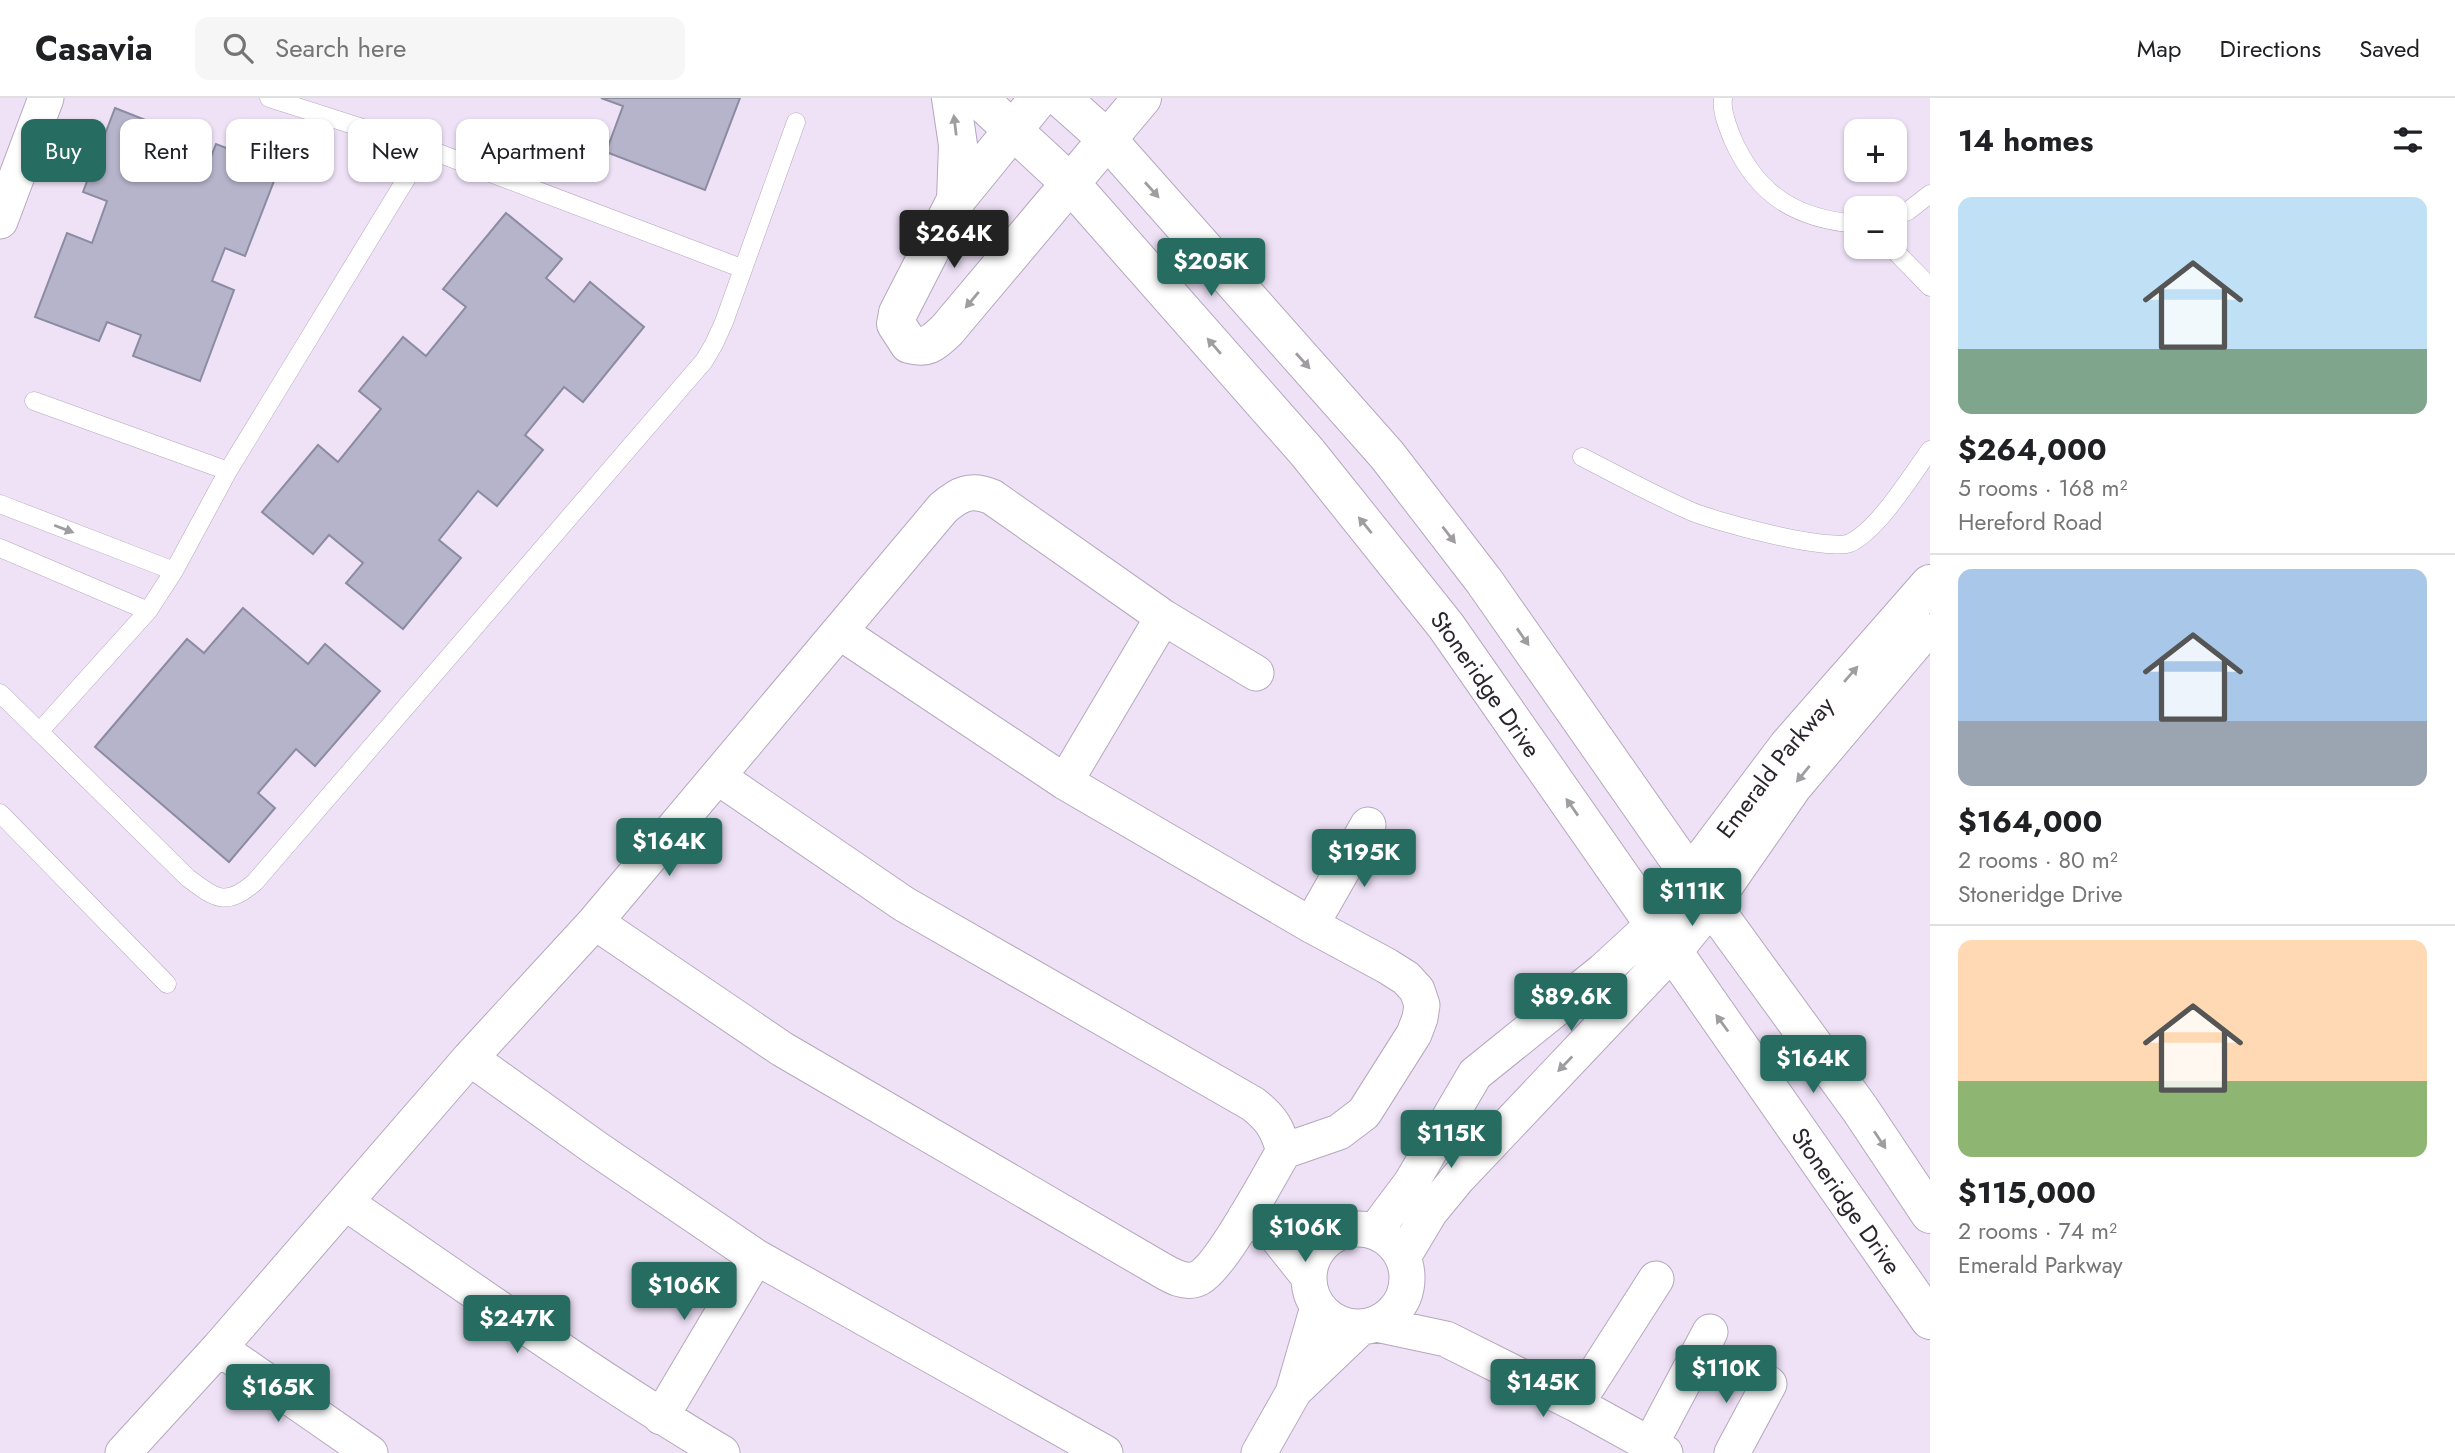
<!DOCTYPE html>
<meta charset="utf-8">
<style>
:root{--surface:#fff;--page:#f6f6f6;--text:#202124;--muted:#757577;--line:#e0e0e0;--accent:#266c61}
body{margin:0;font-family:Jost,sans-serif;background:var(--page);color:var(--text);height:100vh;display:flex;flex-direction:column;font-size:26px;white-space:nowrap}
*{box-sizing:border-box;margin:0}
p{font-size:23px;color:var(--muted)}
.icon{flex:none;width:38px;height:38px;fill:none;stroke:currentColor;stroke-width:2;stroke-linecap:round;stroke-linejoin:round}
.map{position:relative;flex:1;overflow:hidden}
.side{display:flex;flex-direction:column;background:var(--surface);width:525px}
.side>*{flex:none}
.banner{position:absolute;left:21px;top:21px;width:665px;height:63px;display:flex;gap:14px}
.controls{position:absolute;left:1844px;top:21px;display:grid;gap:14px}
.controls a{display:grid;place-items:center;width:63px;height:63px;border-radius:14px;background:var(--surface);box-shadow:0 2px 5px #0004;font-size:35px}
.price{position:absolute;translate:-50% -60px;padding:0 16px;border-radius:7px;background:var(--accent);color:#fff;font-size:23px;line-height:46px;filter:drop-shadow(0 2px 4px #0008)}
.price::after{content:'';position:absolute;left:50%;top:42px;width:21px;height:16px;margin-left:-10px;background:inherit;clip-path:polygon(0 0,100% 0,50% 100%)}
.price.active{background:#222;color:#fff}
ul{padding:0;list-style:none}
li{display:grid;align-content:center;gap:14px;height:371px;padding:0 28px}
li+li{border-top:2px solid var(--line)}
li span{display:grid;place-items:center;height:217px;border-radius:14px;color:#555}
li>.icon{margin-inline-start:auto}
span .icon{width:126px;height:126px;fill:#fffc;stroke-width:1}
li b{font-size:30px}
h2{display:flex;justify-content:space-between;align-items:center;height:84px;padding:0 28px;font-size:30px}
.chip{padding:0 24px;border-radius:14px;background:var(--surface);box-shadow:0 2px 5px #0004;font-size:24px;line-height:63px}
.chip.active{background:var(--accent);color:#fff}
header{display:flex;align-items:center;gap:42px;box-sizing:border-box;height:98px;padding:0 35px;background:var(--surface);border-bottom:2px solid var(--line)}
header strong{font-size:33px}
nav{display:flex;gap:38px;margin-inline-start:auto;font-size:24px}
.search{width:490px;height:63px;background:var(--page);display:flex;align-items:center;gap:18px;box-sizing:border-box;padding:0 24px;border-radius:14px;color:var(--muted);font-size:26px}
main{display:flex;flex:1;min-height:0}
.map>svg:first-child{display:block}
.building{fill:#b5b4cb;stroke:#8b8ba1;stroke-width:2}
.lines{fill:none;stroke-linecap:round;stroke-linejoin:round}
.service-casing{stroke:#b5a8bd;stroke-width:19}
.minor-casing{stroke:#b5a8bd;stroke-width:37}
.tertiary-casing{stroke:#b5a8bd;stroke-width:40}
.service{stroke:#fff;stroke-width:18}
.minor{stroke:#fff;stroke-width:35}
.tertiary{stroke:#fff;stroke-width:38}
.oneway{fill:#a09da1}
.labels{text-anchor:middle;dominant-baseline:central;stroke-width:6;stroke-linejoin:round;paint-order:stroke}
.street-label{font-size:24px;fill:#2b262e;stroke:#fff}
</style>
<header>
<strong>Casavia</strong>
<div class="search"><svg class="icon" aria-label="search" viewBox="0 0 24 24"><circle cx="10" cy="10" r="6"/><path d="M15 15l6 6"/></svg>Search here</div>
<nav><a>Map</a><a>Directions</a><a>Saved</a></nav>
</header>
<main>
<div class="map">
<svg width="1930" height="1355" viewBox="0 0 1930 1355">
<rect width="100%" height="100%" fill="#efe2f7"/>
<path class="building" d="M 601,0 L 740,0 L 705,92 L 606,54 L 623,8 Z
M 115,10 L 176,34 L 167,59 L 205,74 L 216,46 L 279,70 L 245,158 L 225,150 L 212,183 L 234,192 L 200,283 L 133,258 L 141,237 L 107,224 L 99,243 L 35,219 L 67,135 L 92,145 L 107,103 L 83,94 Z
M 506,115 L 562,161 L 546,180 L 574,204 L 590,184 L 644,229 L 583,304 L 564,289 L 525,337 L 543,352 L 497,408 L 478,393 L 439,442 L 461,460 L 403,531 L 346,485 L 363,465 L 329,437 L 313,456 L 262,414 L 318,347 L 338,364 L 381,311 L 359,293 L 403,239 L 426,258 L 466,209 L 443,191 Z
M 243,510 L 308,566 L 325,546 L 380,593 L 315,668 L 296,651 L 258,695 L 275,710 L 229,764 L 95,649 L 187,541 L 204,555 Z"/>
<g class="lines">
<defs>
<path id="service" d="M 269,0 L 425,50 L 741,170
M 1723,0 C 1721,13 1728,30 1733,42 C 1758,98 1797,121 1857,126
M 1895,118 L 1908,113 L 1930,96
M 1891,149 L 1930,189
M 34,303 L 228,373
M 1582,359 C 1617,377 1652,396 1688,412 C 1712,423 1828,454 1850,445 C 1878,432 1911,378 1930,352
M 0,406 L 174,473
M 0,450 L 148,513
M 0,595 L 188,780 C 216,801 226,809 255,784 L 704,263 L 714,246 L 724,224 L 796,24
M 39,634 L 148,513 L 174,473 L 228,373 L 425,50
M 0,715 L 167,886"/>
<path id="minor" d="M 0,123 L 46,0
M 840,534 L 1065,684 L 1311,827 L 1387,868 L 1406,880 L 1417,892 L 1422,907 L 1420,920 L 1414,936 L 1364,1015 L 1339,1034 L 1284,1053
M 1065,684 L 1163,519
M 595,824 L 782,951 L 1158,1170 C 1170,1177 1185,1187 1199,1180 C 1223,1167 1268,1079 1284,1053 C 1277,1030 1272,1021 1253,1006 L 904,806 L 718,679
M 1311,827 L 1368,727
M 470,960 L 597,1051 L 756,1159 L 1105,1355
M 346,1105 C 470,1190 593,1278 722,1355
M 1246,1118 L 1276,1138 L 1308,1178
M1309 1180a49 49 0 1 1 98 0a49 49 0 1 1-98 0Z
M 1375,1133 L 1411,1085 L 1475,976 L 1604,872 L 1654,826
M 1403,1159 L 1430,1114 L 1458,1080 L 1672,854
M 1376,1226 L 1446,1241 L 1576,1306 L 1665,1355
M 219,1250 L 370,1355
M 1295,1292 L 1360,1230
M 1576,1306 L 1656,1181
M 661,1319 L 756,1159
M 1650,1347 L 1710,1234
M 123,1355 L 219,1250 L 470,960 L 595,824 L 943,410 C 959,396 971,390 992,399 L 1163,519 L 1256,575
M 1259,1355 L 1293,1295 L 1318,1209
M 1732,1355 L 1769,1286"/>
<g id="tertiary">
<path d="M 951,0 L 958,47 L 956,102"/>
<path id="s1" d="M 978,0 L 1070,85 L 1307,354 L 1446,528 L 1930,1222"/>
<path d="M 1039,0 L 956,102 L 898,215 L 896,226 L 909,246 C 928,251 933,245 947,232 L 1142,0"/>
<path d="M 1061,0 L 1107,41 L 1387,357 L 1484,483 L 1691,779 L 1860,1011 L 1930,1116"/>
<path id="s2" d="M 1654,826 L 1788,648 L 1930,486"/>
<path d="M 1672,854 L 1711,806 L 1793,688 L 1923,534"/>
</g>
</defs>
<use href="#service" class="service-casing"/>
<use href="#minor" class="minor-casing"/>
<use href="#tertiary" class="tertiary-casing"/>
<use href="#service" class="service"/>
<use href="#minor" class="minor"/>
<use href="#tertiary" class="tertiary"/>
</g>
<defs><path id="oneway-solid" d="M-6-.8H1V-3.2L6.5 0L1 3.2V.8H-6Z" transform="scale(1.75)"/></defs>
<g class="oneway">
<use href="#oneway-solid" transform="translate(955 27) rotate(-97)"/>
<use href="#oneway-solid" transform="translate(1152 92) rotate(48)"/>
<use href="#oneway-solid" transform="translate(972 202) rotate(130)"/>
<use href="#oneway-solid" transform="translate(1214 248) rotate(-131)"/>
<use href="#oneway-solid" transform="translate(1303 263) rotate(48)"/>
<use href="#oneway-solid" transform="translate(1365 427) rotate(-129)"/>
<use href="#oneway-solid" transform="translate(64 431) rotate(21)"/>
<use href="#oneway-solid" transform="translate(1449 437) rotate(52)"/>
<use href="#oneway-solid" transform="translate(1523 539) rotate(55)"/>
<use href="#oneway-solid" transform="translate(1851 576) rotate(-49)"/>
<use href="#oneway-solid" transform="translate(1803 676) rotate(129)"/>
<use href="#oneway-solid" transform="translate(1572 709) rotate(-125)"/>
<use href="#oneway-solid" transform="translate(1722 925) rotate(-126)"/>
<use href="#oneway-solid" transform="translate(1565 966) rotate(134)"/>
<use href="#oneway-solid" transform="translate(1880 1042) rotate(56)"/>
</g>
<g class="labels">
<g class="street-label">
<text stroke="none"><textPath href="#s1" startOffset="777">Stoneridge Drive</textPath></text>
<text stroke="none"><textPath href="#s2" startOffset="198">Emerald Parkway</textPath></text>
<text stroke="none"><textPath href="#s1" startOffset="1407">Stoneridge Drive</textPath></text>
</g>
</g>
</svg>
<div class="controls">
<a>+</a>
<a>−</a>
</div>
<b class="price active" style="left:954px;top:172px">$264K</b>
<b class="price" style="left:1211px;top:200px">$205K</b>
<b class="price" style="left:669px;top:780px">$164K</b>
<b class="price" style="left:1364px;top:791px">$195K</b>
<b class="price" style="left:1692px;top:830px">$111K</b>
<b class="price" style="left:1571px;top:935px">$89.6K</b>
<b class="price" style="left:1813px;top:997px">$164K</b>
<b class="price" style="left:1451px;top:1072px">$115K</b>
<b class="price" style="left:1305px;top:1166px">$106K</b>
<b class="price" style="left:684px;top:1224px">$106K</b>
<b class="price" style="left:517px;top:1257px">$247K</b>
<b class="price" style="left:1726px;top:1307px">$110K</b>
<b class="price" style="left:1543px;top:1321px">$145K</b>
<b class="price" style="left:278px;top:1326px">$165K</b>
<div class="banner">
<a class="chip active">Buy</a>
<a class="chip">Rent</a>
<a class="chip">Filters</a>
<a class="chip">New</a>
<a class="chip">Apartment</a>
</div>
</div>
<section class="side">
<h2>14 homes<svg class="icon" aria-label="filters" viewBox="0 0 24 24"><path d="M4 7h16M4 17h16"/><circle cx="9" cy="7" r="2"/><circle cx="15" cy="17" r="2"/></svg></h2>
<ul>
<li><span style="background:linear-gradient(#bfe0f5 70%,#7fa58c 0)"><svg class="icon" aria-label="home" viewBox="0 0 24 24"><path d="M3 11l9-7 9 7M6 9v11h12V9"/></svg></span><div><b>$264,000</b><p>5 rooms · 168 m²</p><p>Hereford Road</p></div></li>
<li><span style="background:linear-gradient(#a9c7e8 70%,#9aa5b1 0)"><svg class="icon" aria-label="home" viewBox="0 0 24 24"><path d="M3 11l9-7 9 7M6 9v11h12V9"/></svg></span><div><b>$164,000</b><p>2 rooms · 80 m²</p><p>Stoneridge Drive</p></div></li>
<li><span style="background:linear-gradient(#ffd9b3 65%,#8fb573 0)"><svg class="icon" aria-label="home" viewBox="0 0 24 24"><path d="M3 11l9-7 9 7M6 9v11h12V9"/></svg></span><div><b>$115,000</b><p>2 rooms · 74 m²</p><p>Emerald Parkway</p></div></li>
</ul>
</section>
</main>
